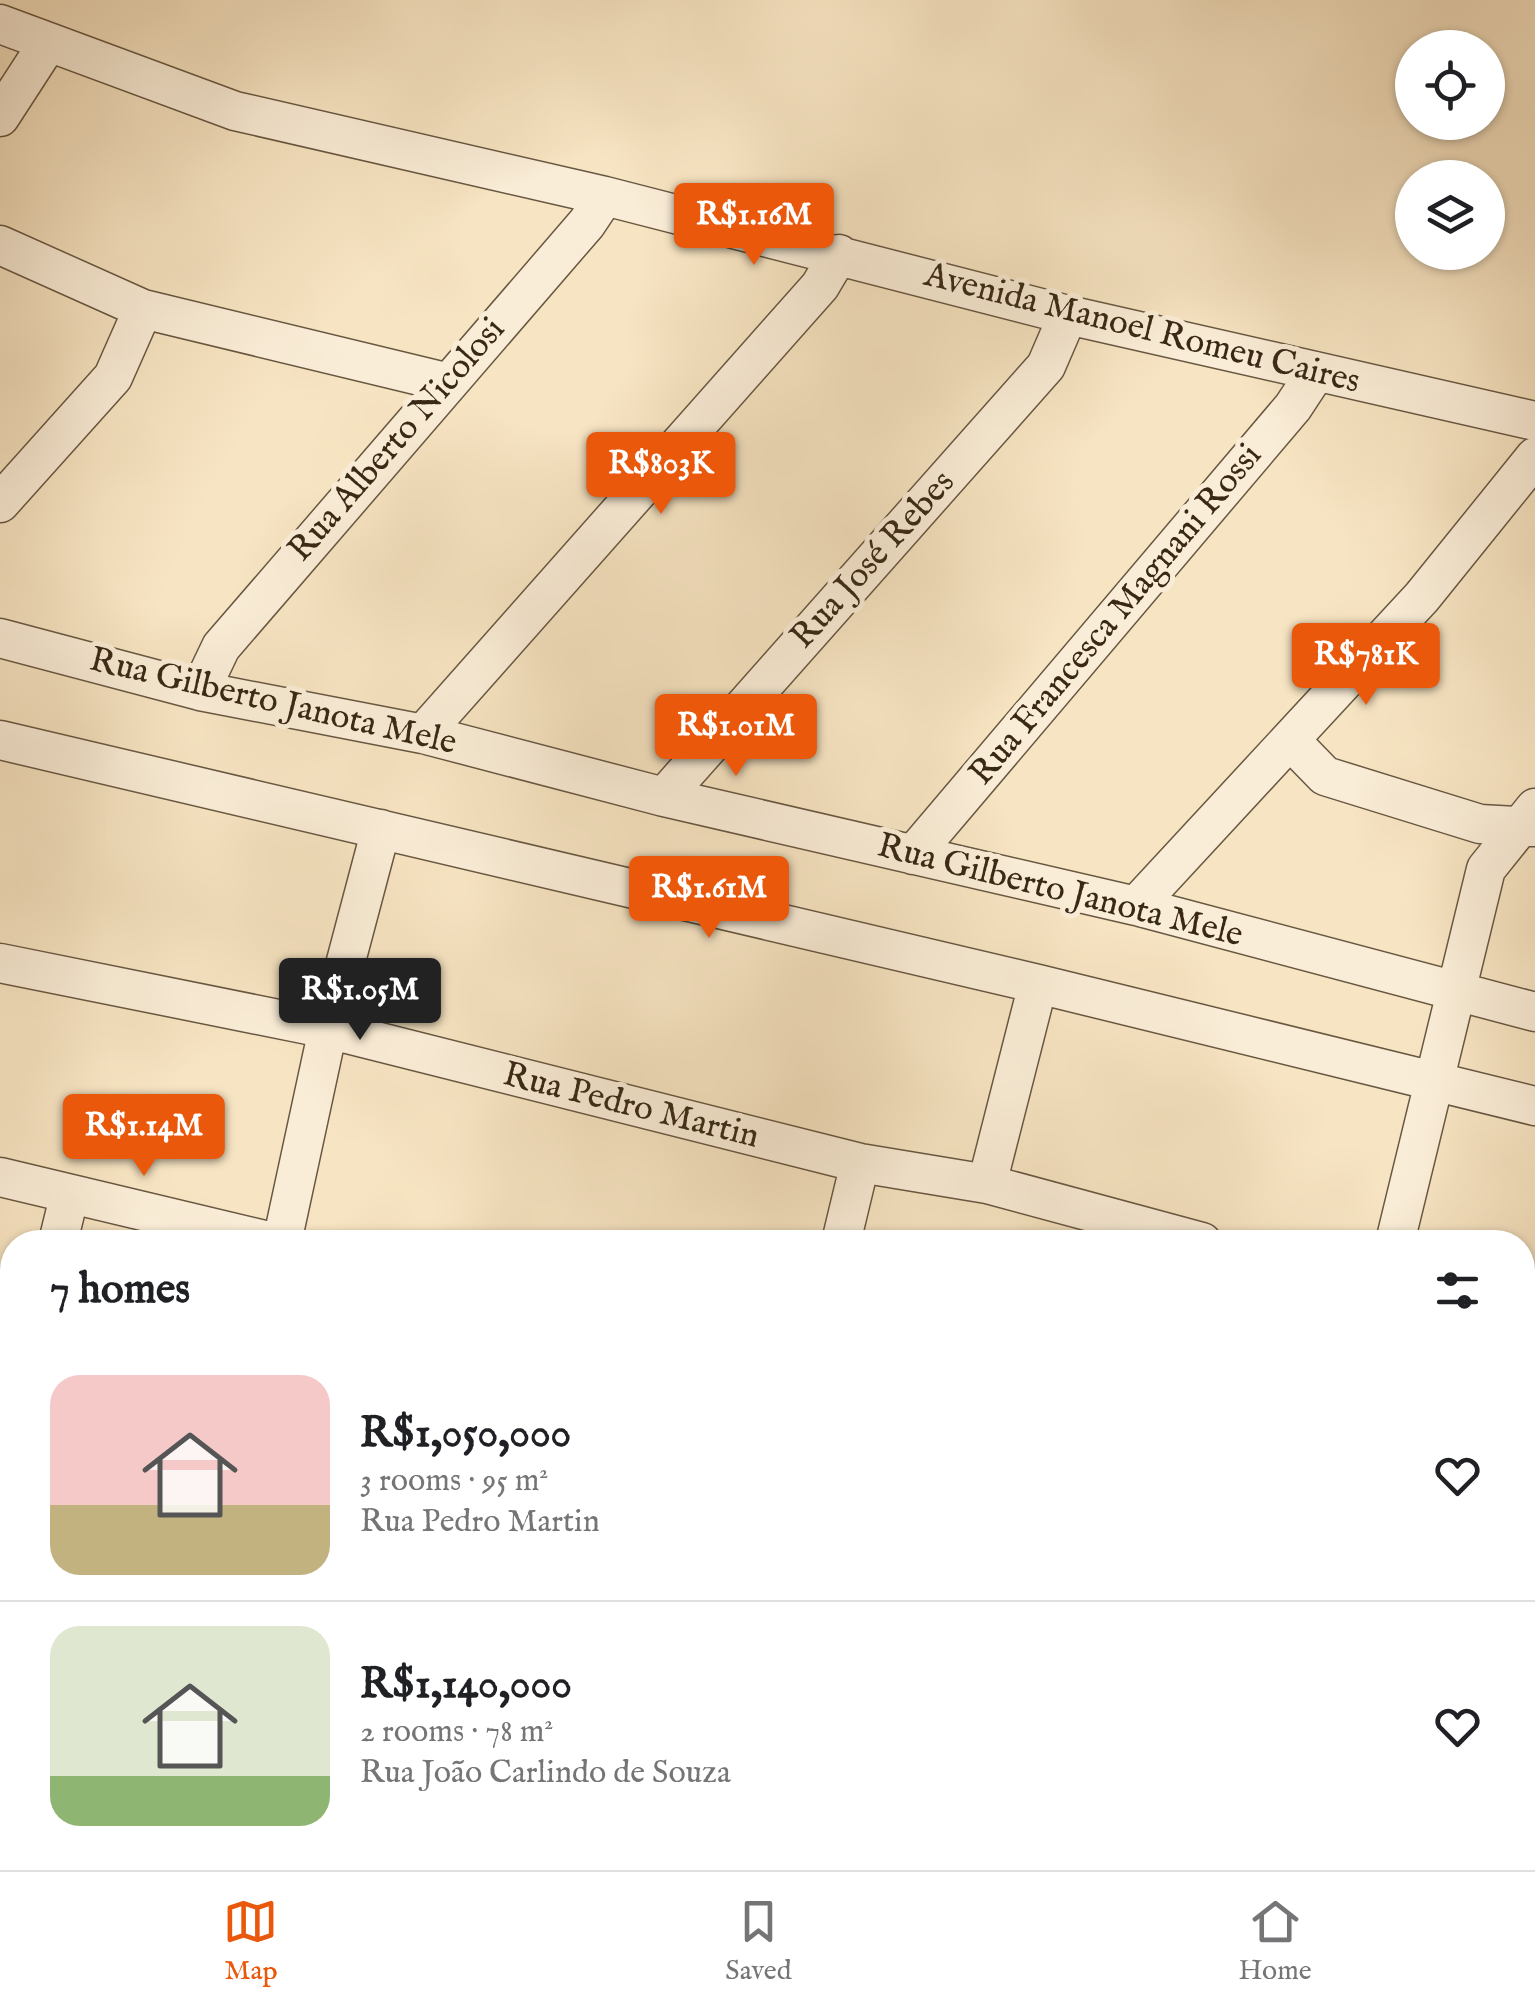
<!DOCTYPE html>
<meta charset="utf-8">
<style>
:root{--surface:#fff;--page:#f2f2f2;--text:#202124;--muted:#757577;--line:#e0e0e0;--accent:#ea580c}
body{margin:0;font-family:"IM FELL English",serif;background:var(--page);color:var(--text);height:100vh;display:flex;flex-direction:column;font-size:38px;white-space:nowrap}
*{box-sizing:border-box;margin:0}
p{font-size:32px;color:var(--muted)}
.icon{flex:none;width:55px;height:55px;fill:none;stroke:currentColor;stroke-width:2;stroke-linecap:round;stroke-linejoin:round}
.map{position:relative;flex:1;overflow:hidden}
.drawer{position:absolute;left:0px;top:1230px;width:1535px;height:640px;display:flex;flex-direction:column;background:var(--surface);border-radius:40px 40px 0 0;box-shadow:0 2px 8px #0004}
.drawer>*{flex:none}
.controls{position:absolute;left:1395px;top:30px;display:grid;gap:20px}
.controls a{display:grid;place-items:center;width:110px;height:110px;border-radius:50%;background:var(--surface);box-shadow:0 2px 8px #0004;font-size:50px}
.price{position:absolute;translate:-50% -85px;padding:0 22px;border-radius:10px;background:var(--accent);color:#fff;font-size:32px;line-height:65px;filter:drop-shadow(0 2px 5px #0008)}
.price::after{content:'';position:absolute;left:50%;top:60px;width:30px;height:22px;margin-left:-15px;background:inherit;clip-path:polygon(0 0,100% 0,50% 100%)}
.price.active{background:#222;color:#fff}
ul{padding:0;list-style:none}
li{display:flex;align-items:center;gap:30px;height:250px;padding:0 50px}
li+li{border-top:2px solid var(--line)}
li span{display:grid;place-items:center;flex:none;width:280px;height:200px;border-radius:30px;color:#555}
li>.icon{margin-inline-start:auto}
span .icon{width:120px;height:120px;fill:#fffc;stroke-width:1}
li b{font-size:42px}
h2{display:flex;justify-content:space-between;align-items:center;height:120px;padding:0 50px;font-size:42px}
.tabs{display:flex;justify-content:space-around;align-items:center;height:140px;border-top:2px solid var(--line);background:var(--surface);font-size:28px;color:var(--muted)}
.tabs a{display:grid;justify-items:center;gap:5px}
.tabs .active{color:var(--accent)}
.map>svg:first-child{display:block}
.lines{fill:none;stroke-linecap:round;stroke-linejoin:round}
.minor-casing{stroke:#685741;stroke-width:41}
.minor{stroke:#faedd7;stroke-width:38}
.labels{text-anchor:middle;dominant-baseline:central;stroke-width:10;stroke-linejoin:round;paint-order:stroke}
.street-label{font-size:35px;fill:#392816;stroke:#faedd7}
</style>
<div class="map">
<svg width="1535" height="1870" viewBox="0 0 1535 1870">
<rect width="100%" height="100%" fill="#f7e4c2"/>
<filter id="stains"><feTurbulence type="fractalNoise" baseFrequency=".002" numOctaves="4"/><feColorMatrix values="0 0 0 0 .2 0 0 0 0 .09 0 0 0 0 .02 0 0 0 .5 -.17"/></filter>
<radialGradient id="worn" r=".72"><stop offset=".6" stop-color="#630" stop-opacity="0"/><stop offset="1" stop-color="#630" stop-opacity=".3"/></radialGradient>
<g class="lines">
<defs>
<path id="minor" d="M 0,24 L 235,111 L 605,196 L 1068,315 L 1535,421
M 0,117 L 48,43
M 0,245 L 143,309 L 445,382
M 0,503 L 113,377 L 143,309
M 0,638 L 200,691 L 423,734 L 664,797 L 1136,906 L 1535,1012
M 200,691 L 221,647 L 587,223 L 605,196
M 423,734 L 820,286 L 839,254
M 0,740 L 1038,984 L 1535,1106
M 1290,740 L 1325,776 L 1480,824 L 1535,827
M 664,797 L 1046,366 L 1068,315
M 913,855 L 1293,407 L 1316,372
M 1136,906 L 1422,597 L 1535,457
M 0,963 L 328,1029 L 860,1163 L 987,1184 L 1202,1242
M 0,1177 L 273,1242
M 987,1184 L 1038,984
M 58,1242 L 69,1197
M 282,1242 L 328,1029 L 381,829
M 841,1242 L 860,1163
M 1395,1242 L 1486,869 L 1535,808
M 1522,1324 L 1535,1327
M 0,1482 L 12,1428
M 1522,1547 L 1535,1550
M 1522,1772 L 1535,1775
M 0,1850 L 12,1853
M 35,1858 L 96,1870
M 955,1858 L 1001,1870
M 140,1870 L 143,1858
M 685,1870 L 688,1858
M 1247,1870 L 1250,1858"/>
</defs>
<use href="#minor" class="minor-casing"/>
<use href="#minor" class="minor"/>
</g>
<g class="labels">
<g class="street-label">
<text transform="translate(1142 329) rotate(14)">Avenida Manoel Romeu Caires</text>
<text transform="translate(397 440) rotate(-49)">Rua Alberto Nicolosi</text>
<text transform="translate(873 560) rotate(-48)">Rua José Rebes</text>
<text transform="translate(1116 615) rotate(-50)">Rua Francesca Magnani Rossi</text>
<text transform="translate(273 702) rotate(13)">Rua Gilberto Janota Mele</text>
<text transform="translate(1060 891) rotate(14)">Rua Gilberto Janota Mele</text>
<text transform="translate(631 1106) rotate(14)">Rua Pedro Martin</text>
</g>
</g>
<rect width="100%" height="100%" filter="url(#stains)"/>
<rect width="100%" height="100%" fill="url(#worn)"/>
</svg>
<div class="controls">
<a><svg class="icon" aria-label="locate" viewBox="0 0 24 24"><circle cx="12" cy="12" r="6"/><path d="M12 2v4M12 18v4M2 12h4M18 12h4"/></svg></a>
<a><svg class="icon" aria-label="layers" viewBox="0 0 24 24"><path d="M12 4l9 5-9 5-9-5zM3 14l9 5 9-5"/></svg></a>
</div>
<b class="price" style="left:754px;top:268px">R$1.16M</b>
<b class="price" style="left:661px;top:517px">R$803K</b>
<b class="price" style="left:1366px;top:708px">R$781K</b>
<b class="price" style="left:736px;top:779px">R$1.01M</b>
<b class="price" style="left:709px;top:941px">R$1.61M</b>
<b class="price active" style="left:360px;top:1043px">R$1.05M</b>
<b class="price" style="left:144px;top:1179px">R$1.14M</b>
<section class="drawer">
<h2>7 homes<svg class="icon" aria-label="filters" viewBox="0 0 24 24"><path d="M4 7h16M4 17h16"/><circle cx="9" cy="7" r="2"/><circle cx="15" cy="17" r="2"/></svg></h2>
<ul>
<li><span style="background:linear-gradient(#f6c9c9 65%,#c2b280 0)"><svg class="icon" aria-label="home" viewBox="0 0 24 24"><path d="M3 11l9-7 9 7M6 9v11h12V9"/></svg></span><div><b>R$1,050,000</b><p>3 rooms · 95 m²</p><p>Rua Pedro Martin</p></div><svg class="icon" aria-label="heart" viewBox="0 0 24 24"><path d="M12 20l-8-8c-3-5 5-10 8-4 3-6 11-1 8 4z"/></svg></li>
<li><span style="background:linear-gradient(#dfe7d0 75%,#8fb573 0)"><svg class="icon" aria-label="home" viewBox="0 0 24 24"><path d="M3 11l9-7 9 7M6 9v11h12V9"/></svg></span><div><b>R$1,140,000</b><p>2 rooms · 78 m²</p><p>Rua João Carlindo de Souza</p></div><svg class="icon" aria-label="heart" viewBox="0 0 24 24"><path d="M12 20l-8-8c-3-5 5-10 8-4 3-6 11-1 8 4z"/></svg></li>
</ul>
</section>
</div>
<nav class="tabs">
<a class="active"><svg class="icon" aria-label="map" viewBox="0 0 24 24"><path d="M3 6l6-2 6 2 6-2v14l-6 2-6-2-6 2zM9 4v14M15 6v14"/></svg>Map</a>
<a><svg class="icon" aria-label="saved" viewBox="0 0 24 24"><path d="M7 4h10v16l-5-4-5 4z"/></svg>Saved</a>
<a><svg class="icon" aria-label="home" viewBox="0 0 24 24"><path d="M3 11l9-7 9 7M6 9v11h12V9"/></svg>Home</a>
</nav>
